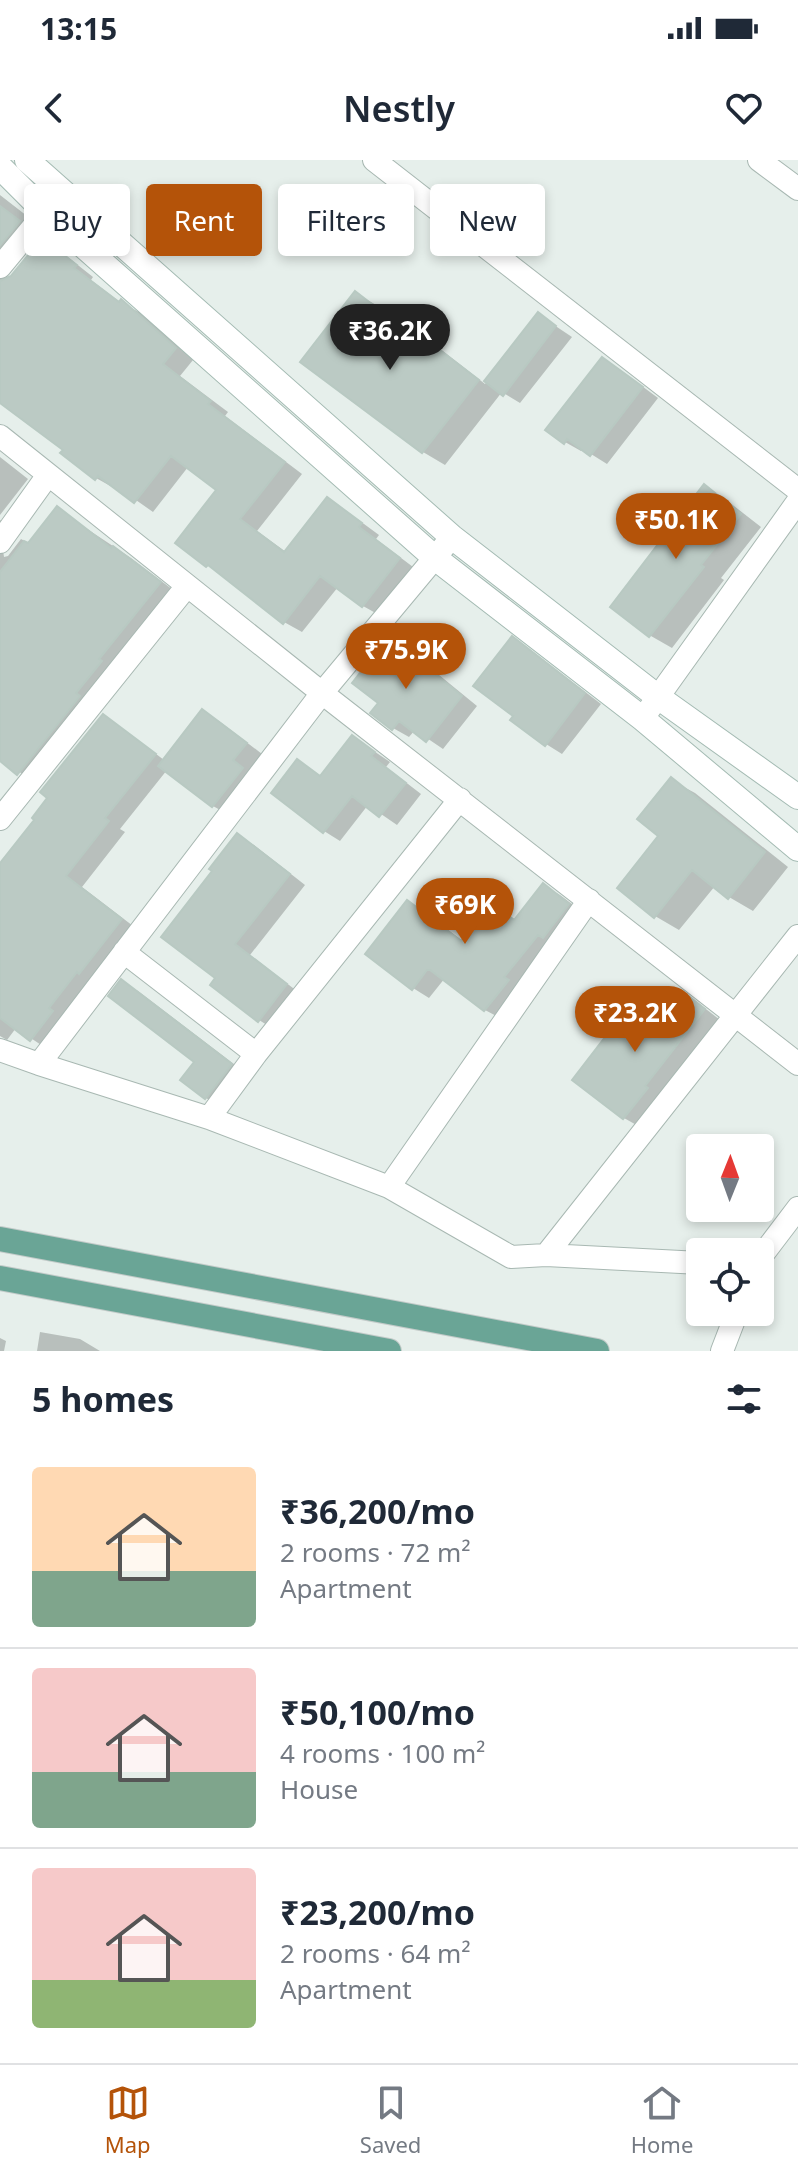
<!DOCTYPE html>
<meta charset="utf-8">
<style>
:root{--surface:#fff;--page:#f2f2f3;--text:#1f2937;--muted:#747a83;--line:#e0e1e3;--accent:#b45309}
body{margin:0;font-family:"Noto Sans",sans-serif;background:var(--page);color:var(--text);height:100vh;display:flex;flex-direction:column;font-size:30px;white-space:nowrap}
*{box-sizing:border-box;margin:0}
p{font-size:26px;color:var(--muted)}
.icon{flex:none;width:44px;height:44px;fill:none;stroke:currentColor;stroke-width:2;stroke-linecap:round;stroke-linejoin:round}
.map{position:relative;height:1191px;overflow:hidden}
.sheet{display:flex;flex-direction:column;background:var(--surface);flex:1}
.sheet>*{flex:none}
.banner{position:absolute;left:24px;top:24px;width:750px;height:72px;display:flex;gap:16px}
.needle{width:52px;rotate:1deg}
.tools{position:absolute;left:686px;top:974px;display:grid;gap:16px}
.tools a{display:grid;place-items:center;width:88px;height:88px;border-radius:8px;background:var(--surface);box-shadow:0 4px 12px #0003;font-size:40px}
.price{position:absolute;translate:-50% -68px;padding:0 18px;border-radius:28px;background:var(--accent);color:#fff;font-size:26px;line-height:52px;filter:drop-shadow(0 2px 4px #0008)}
.price::after{content:'';position:absolute;left:50%;top:48px;width:24px;height:18px;margin-left:-12px;background:inherit;clip-path:polygon(0 0,100% 0,50% 100%)}
.price.on{background:#222;color:#fff}
ul{padding:0;list-style:none}
li{display:flex;align-items:center;gap:24px;height:200px;padding:0 32px}
li+li{border-top:2px solid var(--line)}
li span{display:grid;place-items:center;flex:none;width:224px;height:160px;border-radius:8px;color:#555}
li>.icon{margin-inline-start:auto}
span .icon{width:96px;height:96px;fill:#fffc;stroke-width:1}
li b{font-size:34px}
h2{display:flex;justify-content:space-between;align-items:center;height:96px;padding:0 32px;font-size:34px}
.pill{padding:0 28px;border-radius:8px;background:var(--surface);box-shadow:0 4px 12px #0003;font-size:28px;line-height:72px}
.pill.on{background:var(--accent);color:#fff}
.status{display:flex;justify-content:space-between;align-items:center;height:56px;padding:0 40px;background:var(--surface);direction:ltr}
.status svg{height:22px;fill:currentColor}
header{display:flex;justify-content:space-between;align-items:center;height:104px;padding:0 32px;background:var(--surface);font-size:36px;font-weight:600}
.tab-bar{display:flex;justify-content:space-around;align-items:center;height:112px;border-top:2px solid var(--line);background:var(--surface);font-size:22px;color:var(--muted)}
.tab-bar a{display:grid;justify-items:center;gap:4px}
.tab-bar .on{color:var(--accent)}
.map>svg:first-child{display:block}
.shadow{fill:#0003}
.building{fill:#bbcac4;stroke:#b8c9c2;stroke-width:2}
.lines{fill:none;stroke-linecap:round;stroke-linejoin:round}
.street-casing{stroke:#a8b8b2;stroke-width:24}
.secondary-casing{stroke:#a4bbb3;stroke-width:26}
.primary-casing{stroke:#c2cac8;stroke-width:26}
.street{stroke:#fff;stroke-width:22}
.secondary{stroke:#fff;stroke-width:24}
.primary{stroke:#6aa596;stroke-width:24}
</style>
<div class="status"><b>13:15</b><svg viewBox="0 0 49 12"><path d="M0 12V9h3v3zM5 12V6h3v6zM10 12V3h3v9zM15 12V0h3v12zM26 1h20v11H26zM47 4h2v5h-2z"/></svg></div>
<header><svg class="icon" aria-label="back" viewBox="0 0 24 24"><path d="M15 5l-7 7 7 7"/></svg>Nestly<svg class="icon" aria-label="heart" viewBox="0 0 24 24"><path d="M12 20l-8-8c-3-5 5-10 8-4 3-6 11-1 8 4z"/></svg></header>
<div class="map">
<svg width="798" height="1191" viewBox="0 0 798 1191">
<rect width="100%" height="100%" fill="#e6efeb"/>
<path class="shadow" d="M 0,35 L 36,63 L 4,115 L 4,121 L 11,118 L 42,81 L 60,91 L 93,117 L 91,120 L 121,143 L 139,152 L 193,200 L 180,216 L 228,252 L 225,256 L 302,314 L 257,371 L 286,392 L 327,340 L 345,350 L 379,375 L 376,379 L 417,410 L 381,456 L 363,446 L 338,427 L 302,472 L 284,462 L 221,413 L 208,405 L 219,330 L 188,307 L 153,352 L 116,326 L 114,328 L 96,318 L 65,290 L 0,240 Z
M 355,133 L 378,146 L 420,178 L 443,191 L 485,224 L 539,155 L 572,177 L 520,243 L 502,232 L 445,305 L 423,292 Z
M 603,199 L 619,209 L 658,238 L 607,304 L 583,289 L 581,291 L 565,282 Z
M 0,297 L 28,319 L 0,355 Z
M 704,327 L 725,339 L 761,367 L 721,418 L 724,420 L 672,488 L 651,476 L 613,446 Z
M 57,349 L 131,398 L 177,433 L 36,623 L 0,599 L 0,360 L 15,371 L 3,390 L 4,397 L 8,396 L 21,379 L 30,384 Z
M 390,479 L 406,488 L 477,546 L 443,589 L 415,570 L 409,577 L 393,568 L 380,542 Z
M 512,479 L 528,488 L 601,544 L 562,594 L 546,584 L 515,556 Z
M 202,551 L 219,561 L 262,594 L 248,611 L 258,618 L 229,655 L 213,646 L 167,610 L 120,669 L 125,672 L 82,727 L 137,769 L 47,889 L 16,868 L 7,880 L 0,876 L 0,706 L 37,659 L 103,556 L 119,566 L 164,600 Z
M 353,577 L 390,602 L 386,607 L 421,634 L 397,665 L 368,645 L 340,681 L 324,671 L 298,602 L 322,617 Z
M 671,620 L 695,633 L 788,707 L 753,751 L 729,737 L 715,726 L 679,770 L 655,756 Z
M 237,676 L 254,685 L 305,725 L 250,795 L 302,835 L 275,870 L 259,860 L 218,817 L 214,711 Z
M 543,725 L 560,735 L 585,754 L 502,859 L 485,850 L 445,818 L 429,838 L 413,828 L 408,742 L 424,752 L 463,781 L 492,745 L 516,760 Z
M 122,822 L 138,831 L 247,914 L 222,947 L 206,938 L 197,902 Z
M 681,833 L 697,842 L 720,860 L 640,967 L 624,958 L 575,920 L 629,848 L 656,866 Z
M 40,1172 L 80,1179 L 100,1191 L 37,1191 Z
M 0,1178 L 6,1181 L 4,1191 L 0,1191 Z"/>
<path class="building" d="M 0,46 L 20,61 L 0,85 Z
M 42,78 L 77,105 L 74,108 L 119,142 L 121,139 L 176,188 L 163,204 L 211,241 L 208,244 L 285,302 L 240,359 L 284,392 L 327,337 L 362,363 L 359,367 L 400,398 L 362,447 L 320,416 L 283,464 L 208,405 L 206,407 L 175,383 L 216,330 L 171,296 L 134,343 L 98,316 L 95,320 L 60,293 L 63,290 L 0,243 L 0,121 L 11,116 Z
M 355,131 L 417,179 L 420,175 L 479,220 L 422,293 L 300,202 Z
M 538,152 L 556,166 L 503,236 L 484,221 Z
M 602,197 L 643,227 L 590,296 L 567,279 L 564,284 L 545,270 Z
M 704,324 L 741,354 L 701,405 L 704,407 L 649,477 L 610,447 Z
M 57,346 L 111,388 L 113,386 L 161,422 L 99,499 L 102,501 L 76,533 L 80,536 L 17,615 L 0,601 L 0,412 L 24,381 L 28,383 Z
M 389,476 L 462,536 L 426,582 L 399,561 L 392,570 L 370,553 L 378,543 L 352,523 Z
M 512,476 L 585,533 L 545,586 L 510,560 L 513,556 L 473,526 Z
M 202,549 L 247,583 L 233,600 L 243,608 L 212,647 L 158,606 Z
M 103,554 L 156,594 L 105,658 L 109,661 L 66,716 L 122,759 L 79,814 L 77,812 L 49,848 L 53,851 L 30,881 L 0,858 L 0,703 L 34,660 L 32,658 L 47,638 L 40,632 Z
M 352,575 L 375,592 L 371,596 L 406,623 L 379,657 L 352,636 L 323,673 L 271,633 L 297,599 L 320,616 Z
M 671,617 L 765,692 L 728,739 L 692,710 L 654,758 L 617,728 L 658,676 L 637,659 Z
M 237,673 L 290,714 L 235,784 L 287,824 L 258,862 L 210,825 L 215,818 L 161,777 L 212,711 L 209,709 Z
M 543,723 L 569,744 L 543,778 L 538,775 L 504,817 L 509,820 L 484,851 L 430,810 L 427,810 L 412,830 L 365,794 L 407,740 L 461,781 L 491,742 L 514,760 Z
M 121,819 L 232,904 L 205,939 L 180,920 L 194,902 L 108,836 Z
M 681,830 L 705,849 L 645,926 L 648,928 L 623,959 L 572,920 L 629,846 L 654,865 Z"/>
<g class="lines">
<defs>
<path id="street" d="M 374,0 L 798,330
M 759,0 L 798,29
M 0,107 L 62,32
M 0,276 L 322,533 L 798,904
M 0,382 L 48,315
M 648,551 L 798,341
M 0,659 L 187,426
M 124,792 L 256,894 L 460,639
M 0,890 L 39,904 L 322,533 L 452,377
M 39,904 L 209,958 L 389,1027 L 511,1097 L 546,1095 L 700,1103
M 209,958 L 256,894
M 389,1027 L 589,740
M 546,1095 L 798,776
M 760,1098 L 798,1048
M 722,1191 L 737,1152"/>
<path id="secondary" d="M 27,0 L 452,377 L 658,537 L 798,637
M 0,7 L 44,51 L 435,398 L 643,559 L 798,689"/>
<path id="primary" d="M 0,1079 L 597,1191
M 0,1118 L 389,1191"/>
</defs>
<use href="#street" class="street-casing"/>
<use href="#secondary" class="secondary-casing"/>
<use href="#primary" class="primary-casing"/>
<use href="#street" class="street"/>
<use href="#secondary" class="secondary"/>
<use href="#primary" class="primary"/>
</g>
</svg>
<div class="tools">
<a><svg class="needle" viewBox="-14 -14 28 28"><path d="M0-13l5 13h-10z" fill="#e53935"/><path d="M0 13l5-13h-10z" fill="#747a83"/></svg></a>
<a><svg class="icon" aria-label="locate" viewBox="0 0 24 24"><circle cx="12" cy="12" r="6"/><path d="M12 2v4M12 18v4M2 12h4M18 12h4"/></svg></a>
</div>
<b class="price on" style="left:390px;top:212px">₹36.2K</b>
<b class="price" style="left:676px;top:401px">₹50.1K</b>
<b class="price" style="left:406px;top:531px">₹75.9K</b>
<b class="price" style="left:465px;top:786px">₹69K</b>
<b class="price" style="left:635px;top:894px">₹23.2K</b>
<div class="banner">
<a class="pill">Buy</a>
<a class="pill on">Rent</a>
<a class="pill">Filters</a>
<a class="pill">New</a>
</div>
</div>
<section class="sheet">
<h2>5 homes<svg class="icon" aria-label="filters" viewBox="0 0 24 24"><path d="M4 7h16M4 17h16"/><circle cx="9" cy="7" r="2"/><circle cx="15" cy="17" r="2"/></svg></h2>
<ul>
<li><span style="background:linear-gradient(#ffd9b3 65%,#7fa58c 0)"><svg class="icon" aria-label="home" viewBox="0 0 24 24"><path d="M3 11l9-7 9 7M6 9v11h12V9"/></svg></span><div><b>₹36,200/mo</b><p>2 rooms · 72 m²</p><p>Apartment</p></div></li>
<li><span style="background:linear-gradient(#f6c9c9 65%,#7fa58c 0)"><svg class="icon" aria-label="home" viewBox="0 0 24 24"><path d="M3 11l9-7 9 7M6 9v11h12V9"/></svg></span><div><b>₹50,100/mo</b><p>4 rooms · 100 m²</p><p>House</p></div></li>
<li><span style="background:linear-gradient(#f6c9c9 70%,#8fb573 0)"><svg class="icon" aria-label="home" viewBox="0 0 24 24"><path d="M3 11l9-7 9 7M6 9v11h12V9"/></svg></span><div><b>₹23,200/mo</b><p>2 rooms · 64 m²</p><p>Apartment</p></div></li>
</ul>
</section>
<nav class="tab-bar">
<a class="on"><svg class="icon" aria-label="map" viewBox="0 0 24 24"><path d="M3 6l6-2 6 2 6-2v14l-6 2-6-2-6 2zM9 4v14M15 6v14"/></svg>Map</a>
<a><svg class="icon" aria-label="saved" viewBox="0 0 24 24"><path d="M7 4h10v16l-5-4-5 4z"/></svg>Saved</a>
<a><svg class="icon" aria-label="home" viewBox="0 0 24 24"><path d="M3 11l9-7 9 7M6 9v11h12V9"/></svg>Home</a>
</nav>
